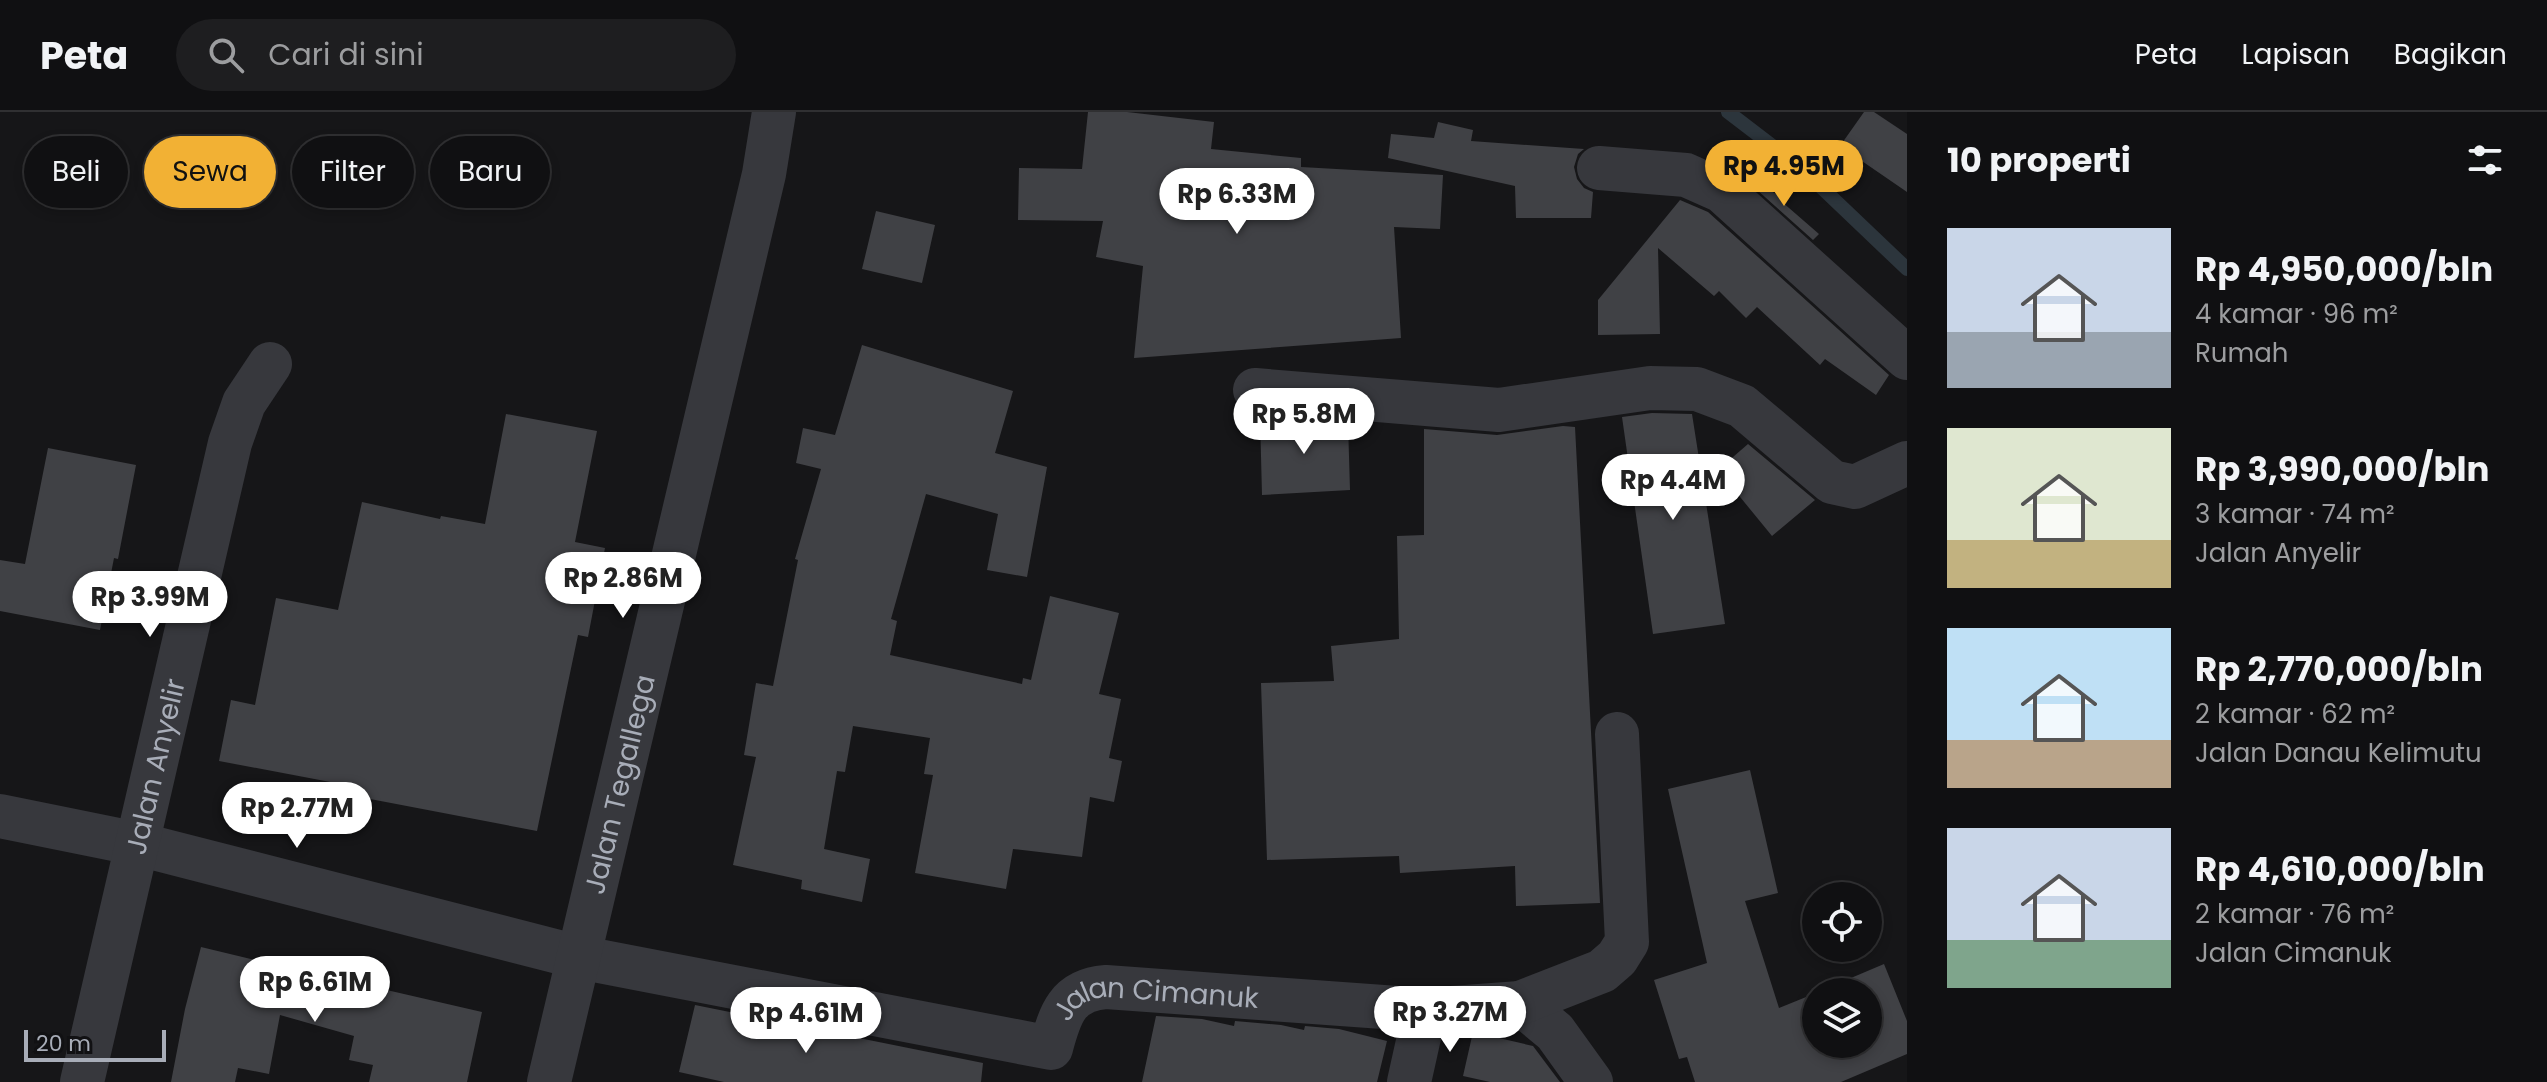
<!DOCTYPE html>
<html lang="id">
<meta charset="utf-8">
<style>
:root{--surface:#101012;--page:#1e1e20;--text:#f1f3f6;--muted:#9c9d9f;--line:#303032;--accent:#f2b134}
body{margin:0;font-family:Poppins,sans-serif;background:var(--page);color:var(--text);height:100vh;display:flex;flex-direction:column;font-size:30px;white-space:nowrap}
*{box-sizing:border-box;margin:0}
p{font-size:26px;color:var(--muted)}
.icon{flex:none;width:44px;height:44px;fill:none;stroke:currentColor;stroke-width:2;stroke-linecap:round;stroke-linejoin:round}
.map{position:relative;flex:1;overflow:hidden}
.panel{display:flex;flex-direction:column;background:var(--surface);width:640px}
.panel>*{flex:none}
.banner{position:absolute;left:24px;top:24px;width:760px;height:72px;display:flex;gap:16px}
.buttons{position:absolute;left:1802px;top:770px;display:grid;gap:16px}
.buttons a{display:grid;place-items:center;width:80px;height:80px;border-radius:50%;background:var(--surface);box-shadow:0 4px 12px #0003,0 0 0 2px var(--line);font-size:40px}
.scale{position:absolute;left:24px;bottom:20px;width:142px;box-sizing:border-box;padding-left:8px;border:4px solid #a8adb8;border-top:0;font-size:22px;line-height:28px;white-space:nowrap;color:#a8adb8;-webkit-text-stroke:6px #111113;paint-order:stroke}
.price{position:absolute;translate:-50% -68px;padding:0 18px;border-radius:28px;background:#fff;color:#222;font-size:26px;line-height:52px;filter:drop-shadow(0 2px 4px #0008)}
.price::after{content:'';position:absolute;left:50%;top:48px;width:24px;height:18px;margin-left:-12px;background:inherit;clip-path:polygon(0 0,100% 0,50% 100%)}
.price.active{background:var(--accent);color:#111}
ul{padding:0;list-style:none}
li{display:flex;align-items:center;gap:24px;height:200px;padding:0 40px}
li span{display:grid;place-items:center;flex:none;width:224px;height:160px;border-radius:0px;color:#555}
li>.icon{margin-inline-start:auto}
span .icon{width:96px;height:96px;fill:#fffc;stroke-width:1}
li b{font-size:34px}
h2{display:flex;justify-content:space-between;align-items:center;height:96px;padding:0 40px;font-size:34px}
.pill{padding:0 28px;border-radius:36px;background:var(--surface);box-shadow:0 4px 12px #0003,0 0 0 2px var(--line);font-size:28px;line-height:72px}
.pill.active{background:var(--accent);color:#111}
header{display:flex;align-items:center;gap:48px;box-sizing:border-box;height:112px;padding:0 40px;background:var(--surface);border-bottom:2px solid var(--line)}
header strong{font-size:38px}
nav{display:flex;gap:44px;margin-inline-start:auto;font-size:28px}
.search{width:560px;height:72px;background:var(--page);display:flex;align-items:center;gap:20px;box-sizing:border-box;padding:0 28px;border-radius:44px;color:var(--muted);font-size:30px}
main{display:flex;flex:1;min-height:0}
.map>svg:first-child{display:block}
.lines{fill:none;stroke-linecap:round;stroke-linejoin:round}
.stream{stroke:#2c353c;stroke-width:14}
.building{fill:#404145}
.minor{stroke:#37383d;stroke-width:44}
.labels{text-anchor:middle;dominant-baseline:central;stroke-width:6;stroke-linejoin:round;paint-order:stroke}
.street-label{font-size:28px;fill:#a8adb8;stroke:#111113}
</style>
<header>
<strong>Peta</strong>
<div class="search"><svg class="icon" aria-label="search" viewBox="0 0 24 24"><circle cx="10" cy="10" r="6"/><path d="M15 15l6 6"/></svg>Cari di sini</div>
<nav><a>Peta</a><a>Lapisan</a><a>Bagikan</a></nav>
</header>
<main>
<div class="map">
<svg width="1907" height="970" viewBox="0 0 1907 970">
<rect width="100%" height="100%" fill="#161618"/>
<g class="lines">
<path class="stream" d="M 1728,0 L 1800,55 L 1907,157"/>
</g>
<path class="building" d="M 1088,0 L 1127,0 L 1214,10 L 1211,37 L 1301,46 L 1301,55 L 1443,63 L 1440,117 L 1394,115 L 1401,226 L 1134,246 L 1143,154 L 1096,145 L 1103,109 L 1018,108 L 1019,56 L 1082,57 Z
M 1864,0 L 1874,0 L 1907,22 L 1907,80 L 1840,34 Z
M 1438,10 L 1473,18 L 1471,29 L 1584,37 L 1578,42 L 1574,55 L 1577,67 L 1584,76 L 1593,80 L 1591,106 L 1516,106 L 1515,74 L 1388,46 L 1391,22 L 1434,26 Z
M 1736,59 L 1783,86 L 1781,89 L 1819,122 L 1813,128 Z
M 1680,88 L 1708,100 L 1889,263 L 1876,283 L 1825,247 L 1820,253 L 1757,195 L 1746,206 L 1719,179 L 1714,184 L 1658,136 L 1660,222 L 1598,223 L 1598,188 Z
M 876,99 L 935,113 L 922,171 L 862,157 Z
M 862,233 L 1013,279 L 995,341 L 1047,355 L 1027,465 L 987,458 L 998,402 L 926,382 L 891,507 L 897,509 L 890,543 L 1022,572 L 1023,566 L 1031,568 L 1050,484 L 1119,501 L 1099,582 L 1121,587 L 1109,646 L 1122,649 L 1114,690 L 1090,685 L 1082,745 L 1013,737 L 1006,777 L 915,761 L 933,663 L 924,662 L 930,626 L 853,614 L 845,660 L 837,659 L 824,737 L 870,747 L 862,790 L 801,777 L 802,768 L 733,753 L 756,645 L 744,643 L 756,571 L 773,574 L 798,448 L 795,447 L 821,357 L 796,351 L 803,316 L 835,323 Z
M 1652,301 L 1692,302 L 1725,512 L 1653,522 L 1622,305 Z
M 506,302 L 597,319 L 575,430 L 605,436 L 588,525 L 578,523 L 537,719 L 344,682 L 346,673 L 219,649 L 231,588 L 255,593 L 276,486 L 338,498 L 362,390 L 440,407 L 441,404 L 485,412 Z
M 1260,305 L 1348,311 L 1350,378 L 1262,383 Z
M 1563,314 L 1575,315 L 1600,791 L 1516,794 L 1515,754 L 1400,761 L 1399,744 L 1267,748 L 1261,571 L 1334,569 L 1331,534 L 1399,527 L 1397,424 L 1424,423 L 1424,317 L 1497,323 Z
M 1748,332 L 1815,388 L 1772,424 L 1718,358 Z
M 48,336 L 136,353 L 118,447 L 114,446 L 100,518 L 0,499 L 0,448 L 25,452 Z
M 1750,658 L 1778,781 L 1745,789 L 1779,896 L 1816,881 L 1816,932 L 1868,932 L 1868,880 L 1818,880 L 1884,852 L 1907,909 L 1907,942 L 1841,970 L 1695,970 L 1687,945 L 1679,947 L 1654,868 L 1707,851 L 1668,677 Z
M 201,835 L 288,856 L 287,860 L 364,881 L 365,873 L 482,900 L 467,970 L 369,970 L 373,953 L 349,948 L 354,924 L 280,903 L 269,962 L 238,956 L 235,970 L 171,970 L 185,897 Z
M 695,893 L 983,951 L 981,970 L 724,970 L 679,960 Z
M 1156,904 L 1202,907 L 1234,914 L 1235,909 L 1281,913 L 1304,918 L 1305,914 L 1339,917 L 1387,929 L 1377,970 L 1142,970 Z
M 1473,920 L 1533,934 L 1560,970 L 1490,970 L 1463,964 Z"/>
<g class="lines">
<g class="minor">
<path d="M 1599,56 L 1686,63 L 1722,79 L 1907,246"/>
<path d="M 1255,278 L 1499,298 L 1650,276 L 1697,277 L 1742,294 L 1832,370 L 1855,375 L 1907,351"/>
<path id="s1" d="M 0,704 L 138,732 L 578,845 L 1051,936 C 1060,902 1067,878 1106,875 L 1425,898 L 1520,891 L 1555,920 L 1591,970"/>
<path d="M 1520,891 L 1602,859 L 1617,846 L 1627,830 L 1617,622"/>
<path id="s2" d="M 82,970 L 230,331 L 244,291 L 270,252"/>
<path id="s3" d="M 549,970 L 764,62 L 774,0"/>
<path d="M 1409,970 L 1425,898"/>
</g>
</g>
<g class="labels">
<g class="street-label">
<text stroke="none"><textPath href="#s2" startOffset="324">Jalan Anyelir</textPath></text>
<text stroke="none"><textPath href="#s3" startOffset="306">Jalan Tegallega</textPath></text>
<text stroke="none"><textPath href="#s1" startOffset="1214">Jalan Cimanuk</textPath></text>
</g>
</g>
</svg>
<div class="buttons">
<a><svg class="icon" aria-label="locate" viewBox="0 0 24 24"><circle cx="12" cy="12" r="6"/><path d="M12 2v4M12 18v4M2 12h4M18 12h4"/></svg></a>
<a><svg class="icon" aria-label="layers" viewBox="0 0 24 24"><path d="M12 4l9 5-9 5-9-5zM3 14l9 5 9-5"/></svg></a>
</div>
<div class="scale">20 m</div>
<b class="price active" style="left:1784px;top:96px">Rp 4.95M</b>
<b class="price" style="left:1237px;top:124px">Rp 6.33M</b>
<b class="price" style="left:1304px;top:344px">Rp 5.8M</b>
<b class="price" style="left:1673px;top:410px">Rp 4.4M</b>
<b class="price" style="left:623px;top:508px">Rp 2.86M</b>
<b class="price" style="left:150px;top:527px">Rp 3.99M</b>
<b class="price" style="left:297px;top:738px">Rp 2.77M</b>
<b class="price" style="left:315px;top:912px">Rp 6.61M</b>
<b class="price" style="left:1450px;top:942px">Rp 3.27M</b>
<b class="price" style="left:806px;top:943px">Rp 4.61M</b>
<div class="banner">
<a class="pill">Beli</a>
<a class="pill active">Sewa</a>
<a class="pill">Filter</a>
<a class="pill">Baru</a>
</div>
</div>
<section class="panel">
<h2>10 properti<svg class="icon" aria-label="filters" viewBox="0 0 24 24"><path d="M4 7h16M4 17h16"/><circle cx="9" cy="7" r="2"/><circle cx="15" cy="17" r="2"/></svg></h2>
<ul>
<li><span style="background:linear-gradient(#c9d6e8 65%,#9aa5b1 0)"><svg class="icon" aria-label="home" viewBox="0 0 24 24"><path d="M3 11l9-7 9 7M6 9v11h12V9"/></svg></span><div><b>Rp 4,950,000/bln</b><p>4 kamar · 96 m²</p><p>Rumah</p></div></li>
<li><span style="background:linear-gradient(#dfe7d0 70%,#c2b280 0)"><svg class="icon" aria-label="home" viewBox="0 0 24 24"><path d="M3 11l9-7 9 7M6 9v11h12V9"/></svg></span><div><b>Rp 3,990,000/bln</b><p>3 kamar · 74 m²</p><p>Jalan Anyelir</p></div></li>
<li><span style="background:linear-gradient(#bfe0f5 70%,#b9a48a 0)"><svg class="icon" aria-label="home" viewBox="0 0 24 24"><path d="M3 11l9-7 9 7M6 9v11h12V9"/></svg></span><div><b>Rp 2,770,000/bln</b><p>2 kamar · 62 m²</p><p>Jalan Danau Kelimutu</p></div></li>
<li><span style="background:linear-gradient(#c9d6e8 70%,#7fa58c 0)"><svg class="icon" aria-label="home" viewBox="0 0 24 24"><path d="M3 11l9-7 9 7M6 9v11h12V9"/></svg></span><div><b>Rp 4,610,000/bln</b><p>2 kamar · 76 m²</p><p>Jalan Cimanuk</p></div></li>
</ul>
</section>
</main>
